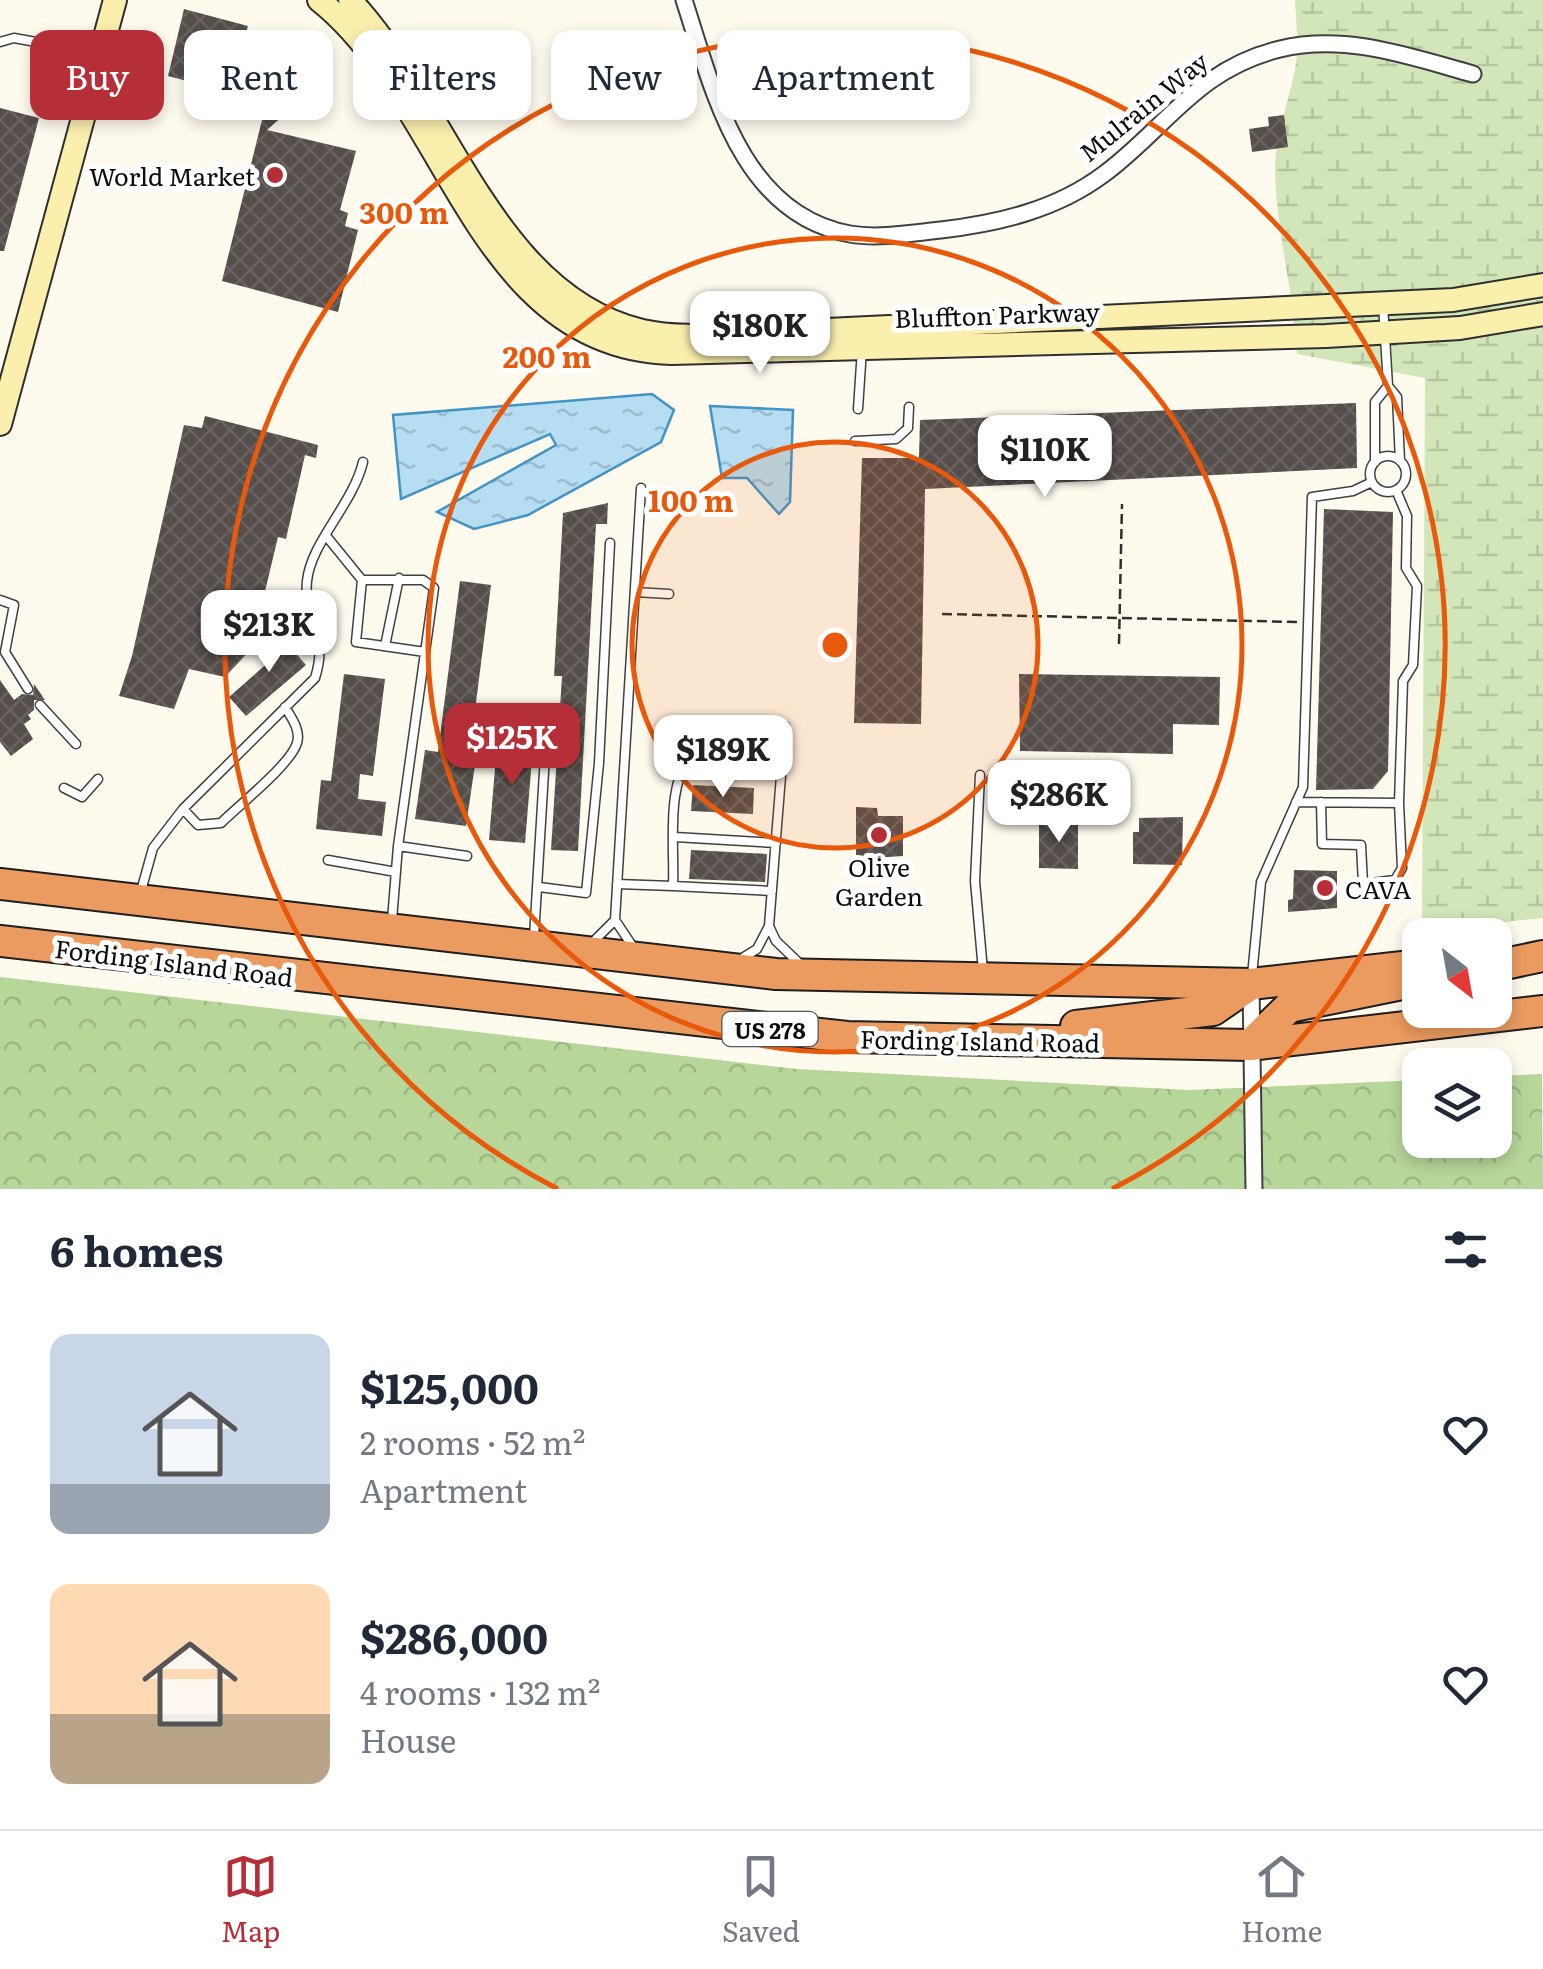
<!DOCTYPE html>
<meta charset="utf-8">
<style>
:root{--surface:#fff;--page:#f6f6f7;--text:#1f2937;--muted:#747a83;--line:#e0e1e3;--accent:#b52e38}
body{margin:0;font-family:Literata,serif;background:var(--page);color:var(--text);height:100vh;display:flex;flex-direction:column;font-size:38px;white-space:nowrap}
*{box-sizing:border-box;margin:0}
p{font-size:32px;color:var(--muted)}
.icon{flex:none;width:55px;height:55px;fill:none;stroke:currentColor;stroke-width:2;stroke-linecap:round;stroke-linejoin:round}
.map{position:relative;height:1189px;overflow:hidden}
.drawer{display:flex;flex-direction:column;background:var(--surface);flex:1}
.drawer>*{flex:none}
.hud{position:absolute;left:30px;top:30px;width:1000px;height:90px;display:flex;gap:20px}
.needle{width:65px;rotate:149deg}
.controls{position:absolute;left:1402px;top:918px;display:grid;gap:20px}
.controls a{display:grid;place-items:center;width:110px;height:110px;border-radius:20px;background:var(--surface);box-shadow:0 5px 15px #0003;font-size:50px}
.price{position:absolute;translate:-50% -85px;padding:0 22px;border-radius:20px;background:#fff;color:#222;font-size:32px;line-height:65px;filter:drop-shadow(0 2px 5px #0008)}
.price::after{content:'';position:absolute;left:50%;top:60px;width:30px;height:22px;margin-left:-15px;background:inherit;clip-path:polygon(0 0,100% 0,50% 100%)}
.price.current{background:var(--accent);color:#fff}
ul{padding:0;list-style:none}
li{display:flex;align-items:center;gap:30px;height:250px;padding:0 50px}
li span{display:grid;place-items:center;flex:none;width:280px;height:200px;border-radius:20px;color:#555}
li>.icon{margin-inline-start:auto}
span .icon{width:120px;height:120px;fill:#fffc;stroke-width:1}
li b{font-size:42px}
h2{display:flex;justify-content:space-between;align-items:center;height:120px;padding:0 50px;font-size:42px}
.tag{padding:0 35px;border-radius:20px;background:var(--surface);box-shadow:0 5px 15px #0003;font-size:35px;line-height:90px}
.tag.current{background:var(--accent);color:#fff}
.menu{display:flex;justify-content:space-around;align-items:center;height:140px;border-top:2px solid var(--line);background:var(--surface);font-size:28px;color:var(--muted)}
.menu a{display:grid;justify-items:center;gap:5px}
.menu .current{color:var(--accent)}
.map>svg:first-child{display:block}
.forest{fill:url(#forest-crowns)}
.wetland{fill:url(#wetland-marsh)}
.water{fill:url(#water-ripples);stroke:#4194c5;stroke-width:2.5}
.building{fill:url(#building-cross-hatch)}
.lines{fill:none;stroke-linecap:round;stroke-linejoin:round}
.lane-casing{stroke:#404040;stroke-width:11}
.street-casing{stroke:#404040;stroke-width:19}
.secondary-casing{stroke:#2f2f2f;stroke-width:26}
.highway-casing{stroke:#1e1e1e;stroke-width:34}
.path{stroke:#2f2f2f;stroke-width:2.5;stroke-dasharray:10 5;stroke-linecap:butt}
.lane{stroke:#fff;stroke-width:8}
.street{stroke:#fff;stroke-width:15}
.secondary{stroke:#faefad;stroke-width:22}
.highway{stroke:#eb9b5f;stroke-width:30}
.ring{fill:none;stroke:#e8590c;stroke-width:5}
.poi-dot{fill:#b52e38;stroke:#fff;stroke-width:4}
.labels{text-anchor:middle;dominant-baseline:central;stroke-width:10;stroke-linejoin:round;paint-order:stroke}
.shield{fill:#fff;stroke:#565656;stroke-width:2.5}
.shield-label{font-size:22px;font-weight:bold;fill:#0d0d0d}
.street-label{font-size:25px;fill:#0d0d0d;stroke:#fff}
.poi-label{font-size:25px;fill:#0d0d0d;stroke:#fff;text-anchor:end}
.centre{fill:#e8590c;stroke:#fff;stroke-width:5}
.ring-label{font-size:30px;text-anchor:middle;font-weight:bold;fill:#e8590c;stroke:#fff;stroke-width:10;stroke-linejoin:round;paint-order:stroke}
</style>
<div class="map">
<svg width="1543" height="1189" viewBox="0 0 1543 1189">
<defs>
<pattern id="forest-crowns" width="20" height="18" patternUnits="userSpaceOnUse" patternTransform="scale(2.5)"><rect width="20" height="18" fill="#b7d69a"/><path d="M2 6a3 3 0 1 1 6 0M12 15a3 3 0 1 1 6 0" fill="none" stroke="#9cb684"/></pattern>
<pattern id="wetland-marsh" width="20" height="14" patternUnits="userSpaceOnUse" patternTransform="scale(2.5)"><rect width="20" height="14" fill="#d2e6ba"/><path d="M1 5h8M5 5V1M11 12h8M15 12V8" fill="none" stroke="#b3c49f"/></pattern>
<pattern id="water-ripples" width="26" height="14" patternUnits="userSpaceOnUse" patternTransform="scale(2.5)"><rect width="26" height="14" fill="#b6ddf2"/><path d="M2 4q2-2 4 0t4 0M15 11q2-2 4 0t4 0" fill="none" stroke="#9bbcce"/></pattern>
<pattern id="building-cross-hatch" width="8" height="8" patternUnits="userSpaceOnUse" patternTransform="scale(2.5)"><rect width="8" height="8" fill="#554e4a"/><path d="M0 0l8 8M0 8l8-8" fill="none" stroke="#686360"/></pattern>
</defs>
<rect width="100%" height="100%" fill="#fefaee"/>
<path class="forest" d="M 0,977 L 797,1069 L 1188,1090 L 1420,1080 L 1420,1140 L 1495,1140 L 1495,1076 L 1542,1074 L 1543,1189 L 0,1189 Z"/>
<path class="wetland" d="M 1295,0 L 1543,0 L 1543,918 L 1422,930 L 1425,378 L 1297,354 C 1294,292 1276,233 1275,169 C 1275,129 1293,94 1297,55 C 1298,37 1296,18 1295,0 Z"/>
<path class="water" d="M 652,394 L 674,410 L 661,442 L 528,515 L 474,529 L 437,512 L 556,445 L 550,434 L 401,499 L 393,415 Z
M 710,406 L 793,410 L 790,502 L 779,514 L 747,478 L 722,478 Z"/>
<path class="building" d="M 184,9 L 248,26 L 232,86 L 275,50 L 310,92 L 267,130 L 356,151 L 340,210 L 348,213 L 345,226 L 358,230 L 338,312 L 222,281 L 262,120 L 240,95 L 168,76 Z
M 0,108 L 39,118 L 4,251 L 0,251 Z
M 1284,115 L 1288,147 L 1252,152 L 1249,129 L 1269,126 L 1268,117 Z
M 1356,403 L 1357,468 L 925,489 L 921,724 L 854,723 L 862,458 L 919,458 L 920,420 Z
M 205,416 L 318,445 L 316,458 L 305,455 L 286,539 L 278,537 L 261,608 L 243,604 L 236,631 L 245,633 L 242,645 L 253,647 L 225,677 L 189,669 L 174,709 L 119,696 L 132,656 L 184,425 L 202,428 Z
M 608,503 L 607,524 L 596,524 L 578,851 L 551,850 L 562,676 L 554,676 L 563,513 Z
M 1324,509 L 1393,512 L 1388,771 L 1373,789 L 1316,790 Z
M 460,581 L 491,585 L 469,757 L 476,758 L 466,826 L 415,819 L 425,750 L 438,752 Z
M 278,633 L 306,665 L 246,716 L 229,697 L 272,659 L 261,647 Z
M 344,674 L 385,679 L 373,776 L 360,774 L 358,799 L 386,802 L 382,836 L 316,829 L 321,780 L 331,781 Z
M 1019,674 L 1220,677 L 1219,725 L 1173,724 L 1173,754 L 1020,751 Z
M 0,680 L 14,700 L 22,694 L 33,695 L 34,684 L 45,700 L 34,700 L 34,710 L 28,715 L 31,719 L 24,724 L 33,739 L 11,756 L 0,742 Z
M 498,733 L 534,735 L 525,843 L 489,840 Z
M 693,785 L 754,788 L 753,814 L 691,811 Z
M 856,807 L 877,808 L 878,816 L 903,816 L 903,856 L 856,859 Z
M 1183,817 L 1182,865 L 1133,864 L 1133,832 L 1139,832 L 1139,818 Z
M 1039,822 L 1078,822 L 1078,869 L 1039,868 Z
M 691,850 L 767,854 L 765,882 L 689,879 Z
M 1294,870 L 1337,871 L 1337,908 L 1288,912 L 1288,900 L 1293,899 Z"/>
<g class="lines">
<defs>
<path id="lane" d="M 0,42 L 14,38 L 96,53
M 108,45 L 155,55
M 1383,304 L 1388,386 L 1397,397 L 1400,461
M 858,409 L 862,349
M 855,441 L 896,439 L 908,428 L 909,407
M1370 474a18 18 0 1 1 36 0a18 18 0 1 1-36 0Z
M 1375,462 L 1375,402 L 1388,386
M 327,537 L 362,580
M 635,592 L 669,594
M 0,600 L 14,605 L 5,652 L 28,689
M 385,646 L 399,578
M 40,705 L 76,744
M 980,775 L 975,881 L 983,971
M 64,788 L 82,797 L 98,779
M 1296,802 L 1399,803 L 1403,681 L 1413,665 L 1417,586 L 1406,568 L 1407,516 L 1396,490
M 1321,802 L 1322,844 L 1361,845 L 1363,884 L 1395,880 L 1402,868 L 1399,803
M 183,809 L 198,825 L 221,823 C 238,806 291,764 297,743 C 301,730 291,717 285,707
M 675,837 L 776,843
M 398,846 L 467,856
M 328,860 L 396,872
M 617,884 L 673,886
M 539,887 L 586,893 L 599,763 L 610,543
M 141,891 L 153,848 L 183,809 L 315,678 C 330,630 303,619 307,581 C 311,542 353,504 363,462
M 772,891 L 673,886 C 675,845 664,780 696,750 L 783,749
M 392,920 L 398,846 L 434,588 L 423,580 L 362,580 L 356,642 L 425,652
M 615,920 L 641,488
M 769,926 L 776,941 L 800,964
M 534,937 L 546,739
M 591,944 L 615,920 L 633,947
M 741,959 L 757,949 L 769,926 L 785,726
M 1252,976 L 1261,882 L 1303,787 L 1312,497 L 1353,491 L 1372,482"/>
<path id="street" d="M 684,0 C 713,89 740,214 850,234 C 879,239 912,233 941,230 C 999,223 1056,210 1104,174 C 1166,128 1197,69 1280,49 C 1346,33 1411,57 1473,74
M 1251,984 L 1254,1189"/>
<path id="secondary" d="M 319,0 C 448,102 476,349 672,353 L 1326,336 L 1460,328 L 1543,314
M 350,0 C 447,102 492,295 642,331 C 681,340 725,334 765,333 L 1453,300 L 1543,285
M 0,424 L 115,0"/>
<path id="highway" d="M 0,884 L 776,974 L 1251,984 L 1420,965
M 0,941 L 847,1037 L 1250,1045 L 1543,1011
M 1495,966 L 1543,956
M 1076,1026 L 1213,1010 L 1251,984
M 1250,1045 L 1289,1007 L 1402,984"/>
</defs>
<use href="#lane" class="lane-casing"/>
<use href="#street" class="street-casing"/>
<use href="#secondary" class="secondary-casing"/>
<use href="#highway" class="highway-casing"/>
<path class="path" d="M 942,614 L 1297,622
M 1119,644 L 1122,504"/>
<use href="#lane" class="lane"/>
<use href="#street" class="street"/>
<use href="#secondary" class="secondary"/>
<use href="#highway" class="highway"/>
</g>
<circle cx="835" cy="645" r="203" fill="#e8590c" fill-opacity=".12"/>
<g class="ring">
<circle cx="835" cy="645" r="203"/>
<circle cx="835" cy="645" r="407"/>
<path d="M558 1189A610 610 0 1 1 1112 1189"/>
</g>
<g class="poi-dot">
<circle cx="275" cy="175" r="10"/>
<circle cx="879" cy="835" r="10"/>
<circle cx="1325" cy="888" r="10"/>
</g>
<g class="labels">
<rect class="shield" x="722.5" y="1012" width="95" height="34" rx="8"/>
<g class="shield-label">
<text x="770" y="1029">US 278</text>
</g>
<g class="street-label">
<text transform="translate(1143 106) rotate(-39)">Mulrain Way</text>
<text transform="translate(997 314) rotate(-2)">Bluffton Parkway</text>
<text transform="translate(174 962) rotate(7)">Fording Island Road</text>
<text transform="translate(980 1040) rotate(1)">Fording Island Road</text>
</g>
<g class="poi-label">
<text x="255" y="175">World Market</text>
<text x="879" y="866" text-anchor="middle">Olive<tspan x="879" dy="29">Garden</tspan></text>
<text x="1345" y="888" text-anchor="start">CAVA</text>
</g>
</g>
<circle cx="835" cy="645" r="15" class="centre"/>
<g class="ring-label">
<text x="404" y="224">300 m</text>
<text x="547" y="368">200 m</text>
<text x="691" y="512">100 m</text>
</g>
</svg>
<div class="controls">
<a><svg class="needle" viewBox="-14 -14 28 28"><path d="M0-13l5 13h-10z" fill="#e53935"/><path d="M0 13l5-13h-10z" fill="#747a83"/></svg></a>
<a><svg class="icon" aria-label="layers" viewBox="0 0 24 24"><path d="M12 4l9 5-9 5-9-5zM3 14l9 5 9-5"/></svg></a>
</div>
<b class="price" style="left:760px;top:376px">$180K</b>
<b class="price" style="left:1045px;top:500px">$110K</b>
<b class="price" style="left:269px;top:675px">$213K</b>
<b class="price current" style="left:512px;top:788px">$125K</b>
<b class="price" style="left:723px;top:800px">$189K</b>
<b class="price" style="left:1059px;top:845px">$286K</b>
<div class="hud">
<a class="tag current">Buy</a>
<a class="tag">Rent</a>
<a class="tag">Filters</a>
<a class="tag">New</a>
<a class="tag">Apartment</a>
</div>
</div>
<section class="drawer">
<h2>6 homes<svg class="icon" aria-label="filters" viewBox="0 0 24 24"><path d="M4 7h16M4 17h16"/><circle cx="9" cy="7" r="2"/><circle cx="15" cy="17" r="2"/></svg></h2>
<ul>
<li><span style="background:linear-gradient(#c9d6e8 75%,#9aa5b1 0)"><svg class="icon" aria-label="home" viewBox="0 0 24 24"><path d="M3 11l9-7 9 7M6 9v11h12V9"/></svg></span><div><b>$125,000</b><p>2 rooms · 52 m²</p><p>Apartment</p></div><svg class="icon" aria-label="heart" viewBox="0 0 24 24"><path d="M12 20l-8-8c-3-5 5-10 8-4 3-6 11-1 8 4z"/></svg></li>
<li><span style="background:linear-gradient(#ffd9b3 65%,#b9a48a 0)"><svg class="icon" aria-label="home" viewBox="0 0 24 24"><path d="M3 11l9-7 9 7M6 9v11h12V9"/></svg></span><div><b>$286,000</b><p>4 rooms · 132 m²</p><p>House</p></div><svg class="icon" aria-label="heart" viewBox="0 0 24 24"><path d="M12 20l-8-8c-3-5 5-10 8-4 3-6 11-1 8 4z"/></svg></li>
</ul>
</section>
<nav class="menu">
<a class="current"><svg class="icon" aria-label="map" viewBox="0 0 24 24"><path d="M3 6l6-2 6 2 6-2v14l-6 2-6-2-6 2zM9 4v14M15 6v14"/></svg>Map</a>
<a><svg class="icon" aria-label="saved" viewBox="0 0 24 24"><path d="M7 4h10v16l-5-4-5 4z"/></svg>Saved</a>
<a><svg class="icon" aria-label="home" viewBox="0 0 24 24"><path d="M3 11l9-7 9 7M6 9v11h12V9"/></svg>Home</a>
</nav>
